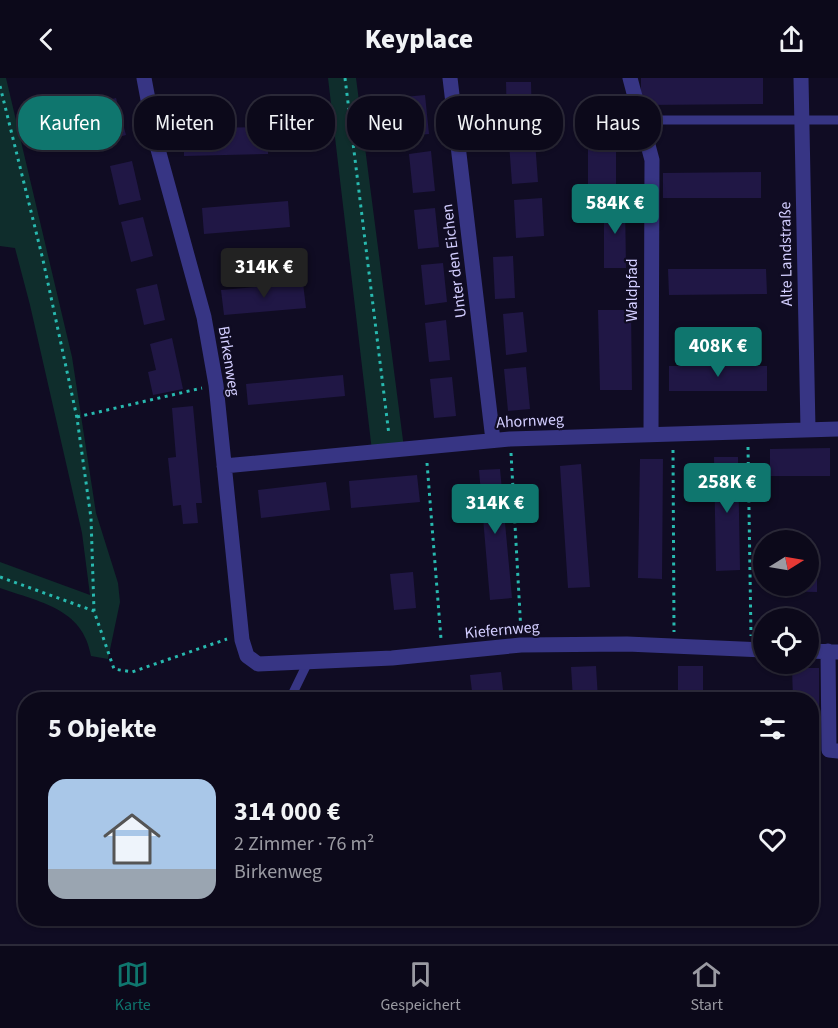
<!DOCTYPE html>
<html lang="de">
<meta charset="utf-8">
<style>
:root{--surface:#0c091a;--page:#151223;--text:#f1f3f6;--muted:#9a9aa2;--line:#2c2a39;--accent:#0f766e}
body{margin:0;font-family:"Source Sans 3",sans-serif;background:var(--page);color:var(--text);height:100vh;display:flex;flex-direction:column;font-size:22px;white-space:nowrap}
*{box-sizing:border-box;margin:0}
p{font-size:20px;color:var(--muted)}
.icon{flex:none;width:33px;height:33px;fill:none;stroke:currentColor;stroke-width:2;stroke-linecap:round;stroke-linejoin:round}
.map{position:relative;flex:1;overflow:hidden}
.panel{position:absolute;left:18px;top:614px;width:801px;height:234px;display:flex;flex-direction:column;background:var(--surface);border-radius:24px;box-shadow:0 2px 4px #0004,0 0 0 2px var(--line)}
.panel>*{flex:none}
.banner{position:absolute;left:18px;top:18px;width:802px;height:54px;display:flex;gap:12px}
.needle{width:39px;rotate:79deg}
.fabs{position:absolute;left:753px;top:452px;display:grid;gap:12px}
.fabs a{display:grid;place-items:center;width:66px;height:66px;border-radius:50%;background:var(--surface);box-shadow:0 2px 4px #0004,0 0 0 2px var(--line);font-size:30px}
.price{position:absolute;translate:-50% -51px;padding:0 14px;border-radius:6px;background:var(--accent);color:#fff;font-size:20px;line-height:39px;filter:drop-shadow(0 2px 3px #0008)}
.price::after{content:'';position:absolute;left:50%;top:36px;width:18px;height:14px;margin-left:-9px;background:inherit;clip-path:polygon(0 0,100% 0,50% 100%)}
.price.on{background:#222;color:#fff}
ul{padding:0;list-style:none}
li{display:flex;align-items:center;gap:18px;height:150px;padding:0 30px}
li+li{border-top:2px solid var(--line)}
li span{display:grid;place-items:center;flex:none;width:168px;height:120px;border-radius:18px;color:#555}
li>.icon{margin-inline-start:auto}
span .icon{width:72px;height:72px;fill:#fffc;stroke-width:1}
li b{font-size:26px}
h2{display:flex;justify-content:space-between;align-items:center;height:72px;padding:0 30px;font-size:26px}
.pill{padding:0 21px;border-radius:24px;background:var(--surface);box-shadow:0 2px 4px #0004,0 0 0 2px var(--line);font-size:21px;line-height:54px}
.pill.on{background:var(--accent);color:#fff}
header{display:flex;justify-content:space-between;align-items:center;height:78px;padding:0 30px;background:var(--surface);font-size:27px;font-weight:800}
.tab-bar{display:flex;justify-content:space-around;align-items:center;height:84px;border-top:2px solid var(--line);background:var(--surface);font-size:16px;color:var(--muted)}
.tab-bar a{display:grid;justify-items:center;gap:3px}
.tab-bar .on{color:var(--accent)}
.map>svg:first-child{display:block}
.green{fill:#0f2d2c}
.building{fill:#201745}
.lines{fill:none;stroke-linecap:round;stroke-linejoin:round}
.path{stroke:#28b9af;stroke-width:3;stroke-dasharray:3 4.5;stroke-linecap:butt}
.service{stroke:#373584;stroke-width:9}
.minor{stroke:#373584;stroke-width:15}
.labels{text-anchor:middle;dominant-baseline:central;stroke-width:4.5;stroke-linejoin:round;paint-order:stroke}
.street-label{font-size:16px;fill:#d3ceff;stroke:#100c23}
</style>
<header><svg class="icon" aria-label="back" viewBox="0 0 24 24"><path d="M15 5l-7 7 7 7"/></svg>Keyplace<svg class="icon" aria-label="share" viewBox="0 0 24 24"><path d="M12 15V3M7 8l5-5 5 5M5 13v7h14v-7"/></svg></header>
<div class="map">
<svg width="838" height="866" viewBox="0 0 838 866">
<rect width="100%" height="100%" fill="#100c23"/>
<path class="green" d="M 0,0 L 6,0 L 72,279 L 96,435 L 118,505 L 120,524 L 108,581 L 91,578 C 83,530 39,524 0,510 L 0,484 L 90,517 L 82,455 L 30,227 L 15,170 L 0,168 Z
M 328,0 L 356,0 L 404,370 L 372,373 Z"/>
<path class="building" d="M 641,0 L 763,0 L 763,26 L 641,27 Z
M 506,4 L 531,4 L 532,44 L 507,45 Z
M 425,17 L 429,56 L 408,58 L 404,19 Z
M 116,20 L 126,57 L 104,63 L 95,25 Z
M 588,30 L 616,30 L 616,110 L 588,110 Z
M 268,49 L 268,76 L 184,78 L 184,50 Z
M 535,63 L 538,104 L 512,106 L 509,65 Z
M 431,73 L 435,113 L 413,115 L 409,76 Z
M 132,83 L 141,122 L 119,127 L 110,88 Z
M 761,94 L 761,120 L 663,120 L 663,95 Z
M 542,120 L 544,158 L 516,160 L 514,122 Z
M 288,123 L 290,149 L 204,156 L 202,130 Z
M 604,124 L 625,124 L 626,190 L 604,190 Z
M 435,130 L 439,169 L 418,171 L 414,132 Z
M 143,139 L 153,178 L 131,184 L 121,144 Z
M 513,178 L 515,220 L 495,221 L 493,179 Z
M 443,185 L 447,224 L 425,227 L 421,187 Z
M 668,191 L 766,191 L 767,216 L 669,217 Z
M 303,205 L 306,230 L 224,237 L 221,212 Z
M 157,206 L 165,242 L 144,247 L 136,211 Z
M 598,232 L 631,232 L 632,312 L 600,312 Z
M 523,234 L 527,274 L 506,277 L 503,236 Z
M 446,242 L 450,282 L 429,284 L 425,245 Z
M 172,260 L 183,311 L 153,317 L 148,294 L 156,292 L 150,266 Z
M 669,288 L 767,288 L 767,313 L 669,313 Z
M 526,289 L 530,331 L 508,333 L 504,291 Z
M 343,297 L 345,318 L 248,327 L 246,306 Z
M 452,299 L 456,338 L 434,340 L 430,301 Z
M 193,328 L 202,425 L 196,425 L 198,445 L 183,446 L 181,427 L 173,428 L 168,380 L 176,379 L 172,330 Z
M 830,370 L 830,398 L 770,398 L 770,371 Z
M 714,379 L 738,379 L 740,492 L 716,493 Z
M 640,381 L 663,381 L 662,501 L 638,500 Z
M 581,386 L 590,509 L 568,510 L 560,388 Z
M 500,391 L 512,520 L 490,522 L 479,392 Z
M 417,397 L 420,424 L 351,430 L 349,403 Z
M 326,404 L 330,432 L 261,440 L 258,412 Z
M 808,487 L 817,487 L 817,514 L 768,513 L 768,507 L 808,507 Z
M 413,494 L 416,530 L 394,532 L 390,496 Z
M 596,588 L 598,621 L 573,621 L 571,589 Z
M 678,588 L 703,588 L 703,621 L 678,621 Z
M 792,590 L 819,590 L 819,673 L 812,673 L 812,621 L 793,621 Z
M 501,594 L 504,621 L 473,621 L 470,597 Z
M 403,614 L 404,621 L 374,621 L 374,617 Z"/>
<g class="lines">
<path class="path" d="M 345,0 L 389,357
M 0,8 L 43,182 L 77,340 L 91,440 L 94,533 L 114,591 L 132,594 L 227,561
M 77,339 L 202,310
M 748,369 L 751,558
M 673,372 L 674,554
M 511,375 L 521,554
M 427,385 L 441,561
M 0,499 L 94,533"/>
<path class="service" d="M 640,42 L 838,42
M 290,621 L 308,584"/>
<path class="minor" d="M 144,0 L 156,64 L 204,239 L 216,307 L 242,562 L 247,578 L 258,586 L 392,580 L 521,567 L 627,566 L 764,572
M 450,0 L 493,362
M 630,0 L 652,82 L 651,355
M 801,0 L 808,351
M 224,388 L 510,361 L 838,351
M 808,573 L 838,574
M 828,573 L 829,672 L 838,673"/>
</g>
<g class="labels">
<g class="street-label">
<text transform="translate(786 176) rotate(-91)">Alte Landstraße</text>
<text transform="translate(454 183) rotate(-97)">Unter den Eichen</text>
<text transform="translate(632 212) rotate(-90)">Waldpfad</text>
<text transform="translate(229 283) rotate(81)">Birkenweg</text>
<text transform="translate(530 343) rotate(-3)">Ahornweg</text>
<text transform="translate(502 552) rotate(-5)">Kiefernweg</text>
</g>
</g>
</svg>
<div class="fabs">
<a><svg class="needle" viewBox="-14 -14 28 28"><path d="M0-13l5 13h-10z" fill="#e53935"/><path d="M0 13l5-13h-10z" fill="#9a9aa2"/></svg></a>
<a><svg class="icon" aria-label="locate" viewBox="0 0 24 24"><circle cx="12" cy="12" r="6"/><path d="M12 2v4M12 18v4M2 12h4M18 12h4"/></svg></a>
</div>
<b class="price" style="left:615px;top:157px">584K €</b>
<b class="price on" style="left:264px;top:221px">314K €</b>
<b class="price" style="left:718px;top:300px">408K €</b>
<b class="price" style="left:727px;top:436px">258K €</b>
<b class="price" style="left:495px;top:457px">314K €</b>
<div class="banner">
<a class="pill on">Kaufen</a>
<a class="pill">Mieten</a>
<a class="pill">Filter</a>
<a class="pill">Neu</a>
<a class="pill">Wohnung</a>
<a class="pill">Haus</a>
</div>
<section class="panel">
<h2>5 Objekte<svg class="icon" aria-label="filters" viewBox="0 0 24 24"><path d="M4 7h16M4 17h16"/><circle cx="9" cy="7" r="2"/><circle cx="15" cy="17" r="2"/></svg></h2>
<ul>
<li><span style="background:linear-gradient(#a9c7e8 75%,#9aa5b1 0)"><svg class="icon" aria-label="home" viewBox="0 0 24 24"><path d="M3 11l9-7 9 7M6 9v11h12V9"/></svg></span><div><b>314 000 €</b><p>2 Zimmer · 76 m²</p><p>Birkenweg</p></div><svg class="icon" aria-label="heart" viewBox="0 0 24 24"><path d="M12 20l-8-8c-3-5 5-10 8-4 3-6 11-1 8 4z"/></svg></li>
</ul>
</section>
</div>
<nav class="tab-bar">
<a class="on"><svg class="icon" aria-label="map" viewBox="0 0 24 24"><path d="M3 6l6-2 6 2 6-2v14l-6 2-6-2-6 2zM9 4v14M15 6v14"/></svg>Karte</a>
<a><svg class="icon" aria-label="saved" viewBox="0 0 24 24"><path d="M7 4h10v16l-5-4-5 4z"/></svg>Gespeichert</a>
<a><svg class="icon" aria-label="home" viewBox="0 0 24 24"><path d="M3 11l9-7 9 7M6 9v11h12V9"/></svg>Start</a>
</nav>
